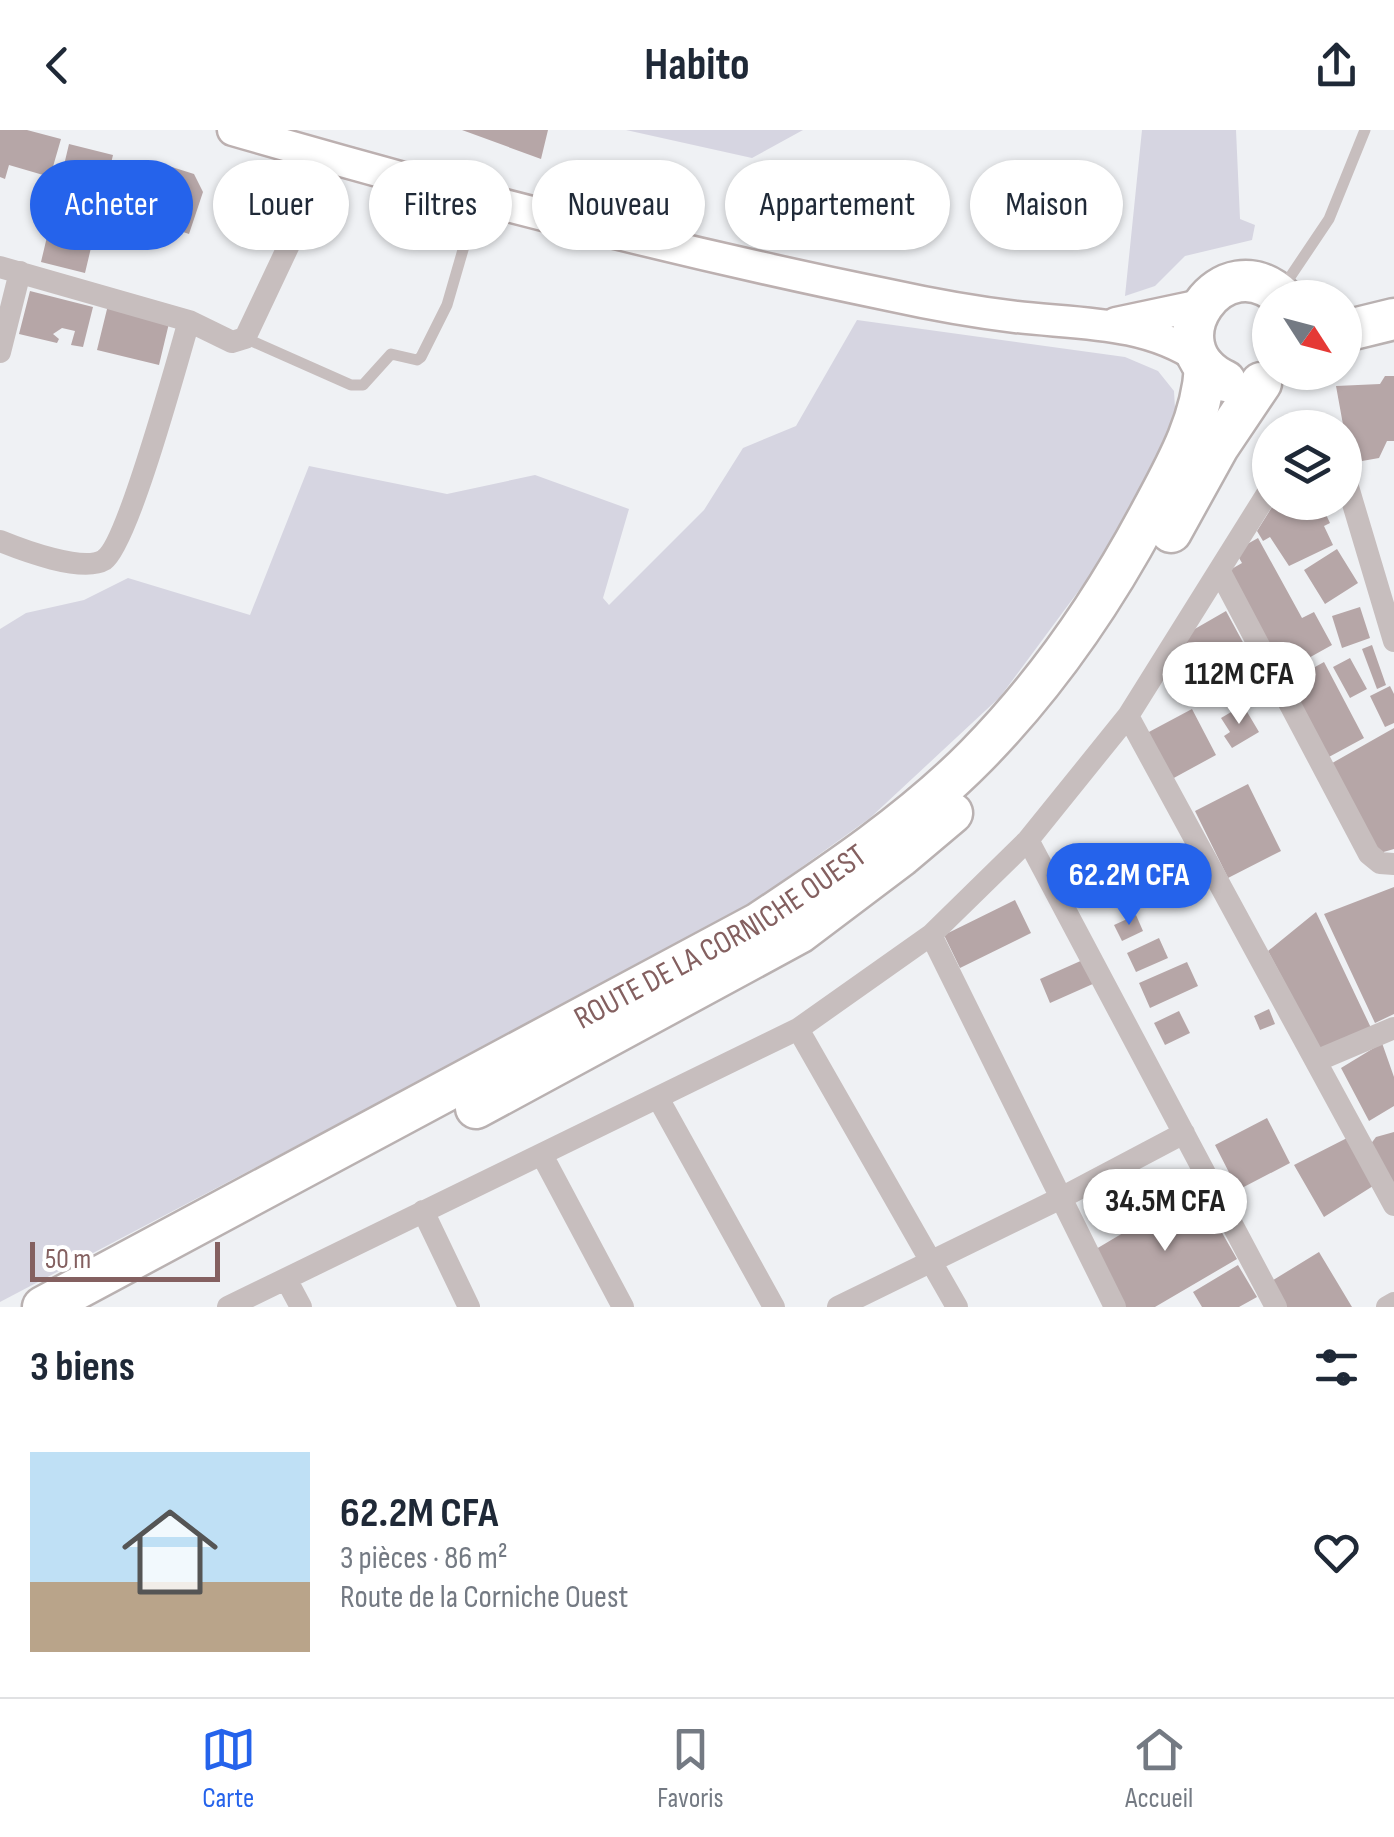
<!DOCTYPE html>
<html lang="fr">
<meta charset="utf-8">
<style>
:root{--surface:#fff;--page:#f2f2f3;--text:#1f2937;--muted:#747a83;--line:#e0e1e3;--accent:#2563eb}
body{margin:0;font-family:"Sofia Sans Condensed",sans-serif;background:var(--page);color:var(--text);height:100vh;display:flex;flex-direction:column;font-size:38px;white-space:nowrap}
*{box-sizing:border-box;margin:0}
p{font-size:32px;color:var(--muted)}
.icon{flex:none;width:55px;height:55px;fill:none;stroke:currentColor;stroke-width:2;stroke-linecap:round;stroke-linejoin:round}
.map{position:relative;height:1177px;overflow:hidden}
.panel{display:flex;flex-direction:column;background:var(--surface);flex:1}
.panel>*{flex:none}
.banner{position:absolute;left:30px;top:30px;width:1335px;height:90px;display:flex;gap:20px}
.needle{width:65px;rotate:126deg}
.tools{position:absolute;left:1252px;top:150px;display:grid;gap:20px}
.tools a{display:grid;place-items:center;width:110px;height:110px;border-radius:50%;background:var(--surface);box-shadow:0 2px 8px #0004;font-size:50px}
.scale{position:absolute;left:30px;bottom:25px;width:190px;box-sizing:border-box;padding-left:10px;border:5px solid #846060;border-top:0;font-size:28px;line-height:35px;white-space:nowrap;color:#846060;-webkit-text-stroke:8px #fff;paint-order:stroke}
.price{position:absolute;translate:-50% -85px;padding:0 22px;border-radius:35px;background:#fff;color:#222;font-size:32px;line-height:65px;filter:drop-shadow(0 2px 5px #0008)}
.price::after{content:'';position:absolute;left:50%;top:60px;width:30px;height:22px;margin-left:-15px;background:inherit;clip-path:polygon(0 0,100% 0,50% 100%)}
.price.current{background:var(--accent);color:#fff}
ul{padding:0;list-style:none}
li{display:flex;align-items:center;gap:30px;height:250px;padding:0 30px}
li+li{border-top:2px solid var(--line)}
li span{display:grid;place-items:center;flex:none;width:280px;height:200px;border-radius:0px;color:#555}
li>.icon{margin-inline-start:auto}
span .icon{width:120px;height:120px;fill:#fffc;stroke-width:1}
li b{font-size:42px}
h2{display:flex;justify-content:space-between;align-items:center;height:120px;padding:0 30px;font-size:42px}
.pill{padding:0 35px;border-radius:45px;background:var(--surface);box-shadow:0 2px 8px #0004;font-size:35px;line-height:90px}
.pill.current{background:var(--accent);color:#fff}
header{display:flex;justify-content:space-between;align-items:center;height:130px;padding:0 30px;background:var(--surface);font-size:45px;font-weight:700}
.tabs{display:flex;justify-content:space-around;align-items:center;height:140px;border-top:2px solid var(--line);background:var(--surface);font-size:28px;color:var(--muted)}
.tabs a{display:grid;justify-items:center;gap:5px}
.tabs .current{color:var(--accent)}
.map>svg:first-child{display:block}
.green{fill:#d6d5e1}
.building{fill:#b6a6a7}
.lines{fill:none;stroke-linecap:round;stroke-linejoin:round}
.secondary-casing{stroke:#bcb0b0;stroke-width:35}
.highway-casing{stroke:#b9b1b1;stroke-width:45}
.lane{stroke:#c7bebe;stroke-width:11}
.street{stroke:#c7bebe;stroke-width:22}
.secondary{stroke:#fff;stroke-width:30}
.highway{stroke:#fff;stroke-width:40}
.labels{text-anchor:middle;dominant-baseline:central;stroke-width:10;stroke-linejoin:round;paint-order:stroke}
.street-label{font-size:32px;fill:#846060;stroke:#fff}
</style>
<header><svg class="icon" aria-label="back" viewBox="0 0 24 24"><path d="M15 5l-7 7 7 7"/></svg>Habito<svg class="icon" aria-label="share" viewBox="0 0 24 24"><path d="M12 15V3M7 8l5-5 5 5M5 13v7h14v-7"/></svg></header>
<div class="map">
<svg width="1394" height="1177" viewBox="0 0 1394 1177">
<rect width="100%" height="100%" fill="#eff1f4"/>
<path class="green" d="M 626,0 L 803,0 L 752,28 Z
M 1142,0 L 1236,0 L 1240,89 L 1255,95 L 1252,110 L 1185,126 L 1155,156 L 1125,166 Z
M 857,190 L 1125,227 L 1158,241 L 1174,261 L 1176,295 L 1117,409 L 1000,567 L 870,688 L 735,785 L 0,1172 L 0,499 L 26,483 L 84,470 L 128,448 L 250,485 L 309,336 L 447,364 L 535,345 L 629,379 L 603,468 L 609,475 L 704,380 L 743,318 L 796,296 Z"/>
<path class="building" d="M 0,0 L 27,0 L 61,9 L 50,47 L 9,35 L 5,49 L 0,47 Z
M 462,0 L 548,0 L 541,29 Z
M 69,14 L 113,25 L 85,143 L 41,132 Z
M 156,32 L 194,44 L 203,62 L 189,104 L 165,96 L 163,103 L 147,97 L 150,88 L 139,84 Z
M 30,161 L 93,177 L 83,217 L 71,215 L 75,201 L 62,198 L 53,204 L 59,209 L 57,213 L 19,204 Z
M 108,175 L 170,189 L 159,235 L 97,220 Z
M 1385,246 L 1394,246 L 1394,311 L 1387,311 L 1379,328 L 1362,331 L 1346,311 L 1336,256 L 1380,254 Z
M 1280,372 L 1320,372 L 1330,393 L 1324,396 L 1333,415 L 1289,436 L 1270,407 L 1263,411 L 1257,401 L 1272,377 Z
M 1258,408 L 1302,488 L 1314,482 L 1332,515 L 1278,545 L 1223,444 L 1242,433 L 1235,421 Z
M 1337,419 L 1358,453 L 1325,474 L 1304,440 Z
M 1360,477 L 1370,508 L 1342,518 L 1332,486 Z
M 1226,481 L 1252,529 L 1228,544 L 1225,539 L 1219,543 L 1221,548 L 1213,553 L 1193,550 L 1179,522 L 1193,500 Z
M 1372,515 L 1386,555 L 1377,559 L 1362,519 Z
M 1350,528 L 1367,559 L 1350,568 L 1333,537 Z
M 1324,532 L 1364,608 L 1327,628 L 1288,552 Z
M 1390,556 L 1394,564 L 1394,593 L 1385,597 L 1370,566 Z
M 1243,575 L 1259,602 L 1232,618 L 1224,606 L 1230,602 L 1221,588 Z
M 1192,579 L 1216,625 L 1172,649 L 1147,603 Z
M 1394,598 L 1394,719 L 1373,725 L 1327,636 Z
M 1248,654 L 1281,721 L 1228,748 L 1195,681 Z
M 1394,757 L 1394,884 L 1375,893 L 1324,784 Z
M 1015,770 L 1031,803 L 960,838 L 944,805 Z
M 1316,782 L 1372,900 L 1321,921 L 1268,821 Z
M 1136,785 L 1143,801 L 1122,811 L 1114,795 Z
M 1159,808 L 1168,828 L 1136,842 L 1127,823 Z
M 1085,829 L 1095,853 L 1050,873 L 1040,849 Z
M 1187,832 L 1198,856 L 1150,878 L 1139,853 Z
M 1269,879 L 1275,894 L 1260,900 L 1254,886 Z
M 1179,881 L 1190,903 L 1165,915 L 1154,893 Z
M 1382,913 L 1394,947 L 1394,976 L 1369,991 L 1341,938 Z
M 1267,988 L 1290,1033 L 1238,1060 L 1215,1015 Z
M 1394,1002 L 1394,1064 L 1370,1015 L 1376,1007 Z
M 1349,1007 L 1373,1056 L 1324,1087 L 1294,1035 Z
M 1197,1059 L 1237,1129 L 1155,1177 L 1123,1177 L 1091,1122 Z
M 1319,1122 L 1352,1177 L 1287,1177 L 1270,1152 Z
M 1238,1135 L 1257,1167 L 1239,1177 L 1202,1177 L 1193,1162 Z"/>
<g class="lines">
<defs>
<path id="secondary" d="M 233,0 C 450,63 668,120 889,165 C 930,174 974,182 1016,187 C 1078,194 1145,191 1199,228
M 1116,193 L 1201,175"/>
<g id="highway">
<path d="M 1345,201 L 1394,189"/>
<path d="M 1225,251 C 1150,216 1223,110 1283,168"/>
<path d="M 1171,402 L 1218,317 L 1261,253"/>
<path d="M 476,978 L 799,803 L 901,726 L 952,683"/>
<path id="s1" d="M 43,1177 L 759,793 C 834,743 913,690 976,626 C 1045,556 1103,472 1149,386 C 1174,339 1202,292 1205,237"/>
</g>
</defs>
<use href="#secondary" class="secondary-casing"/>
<use href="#highway" class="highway-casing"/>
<path class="lane" d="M 1282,159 L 1329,89 L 1365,0
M 245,208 L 351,255 L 363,255 L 391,224 L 417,230 L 421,227 L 447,175 L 478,68"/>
<path class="street" d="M 0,137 L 189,191 L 232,212 L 245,208 L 330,28
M 0,222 L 20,142
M 1345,347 L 1394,511
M 0,411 C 22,420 83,443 104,430 C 128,414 178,228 189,191
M 1220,442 L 1369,724 L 1380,733 L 1394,734
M 1128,586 L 1394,1075
M 1028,710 L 1276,1177
M 931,805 L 1115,1177
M 798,899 L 957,1177
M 1316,931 L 1394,898
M 658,968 L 774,1177
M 542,1025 L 623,1177
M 423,1081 L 469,1177
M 286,1149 L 301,1177
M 228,1177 L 798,899 L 931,805 L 1028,710 L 1128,586 L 1270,359
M 838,1177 L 1061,1068 L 1184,1003
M 1387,1177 L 1394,1173"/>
<use href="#secondary" class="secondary"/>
<use href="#highway" class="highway"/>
</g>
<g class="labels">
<g class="street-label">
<text stroke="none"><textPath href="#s1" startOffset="772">ROUTE DE LA CORNICHE OUEST</textPath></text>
</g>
</g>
</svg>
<div class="tools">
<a><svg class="needle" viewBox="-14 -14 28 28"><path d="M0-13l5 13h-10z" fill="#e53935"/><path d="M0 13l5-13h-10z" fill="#747a83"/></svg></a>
<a><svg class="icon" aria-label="layers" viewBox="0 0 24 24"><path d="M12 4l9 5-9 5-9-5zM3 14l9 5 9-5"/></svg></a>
</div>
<div class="scale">50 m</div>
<b class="price" style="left:1239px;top:597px">112M CFA</b>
<b class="price current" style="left:1129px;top:798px">62.2M CFA</b>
<b class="price" style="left:1165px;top:1124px">34.5M CFA</b>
<div class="banner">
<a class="pill current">Acheter</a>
<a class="pill">Louer</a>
<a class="pill">Filtres</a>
<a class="pill">Nouveau</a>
<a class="pill">Appartement</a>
<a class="pill">Maison</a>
</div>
</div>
<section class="panel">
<h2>3 biens<svg class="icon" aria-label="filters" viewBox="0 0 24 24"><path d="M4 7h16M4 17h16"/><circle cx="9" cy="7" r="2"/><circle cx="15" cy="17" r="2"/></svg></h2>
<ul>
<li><span style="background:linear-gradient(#bfe0f5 65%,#b9a48a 0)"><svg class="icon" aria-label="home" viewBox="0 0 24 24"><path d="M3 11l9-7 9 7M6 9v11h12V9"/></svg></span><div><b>62.2M CFA</b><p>3 pièces · 86 m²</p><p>Route de la Corniche Ouest</p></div><svg class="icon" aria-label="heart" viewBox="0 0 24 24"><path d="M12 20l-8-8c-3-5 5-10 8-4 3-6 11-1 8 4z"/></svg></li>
</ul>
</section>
<nav class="tabs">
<a class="current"><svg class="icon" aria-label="map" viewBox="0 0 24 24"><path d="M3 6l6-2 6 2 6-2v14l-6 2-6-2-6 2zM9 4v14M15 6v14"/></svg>Carte</a>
<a><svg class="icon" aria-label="saved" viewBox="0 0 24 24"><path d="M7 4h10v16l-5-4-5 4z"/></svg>Favoris</a>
<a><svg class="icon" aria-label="home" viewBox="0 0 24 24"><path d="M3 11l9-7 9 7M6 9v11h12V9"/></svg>Accueil</a>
</nav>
